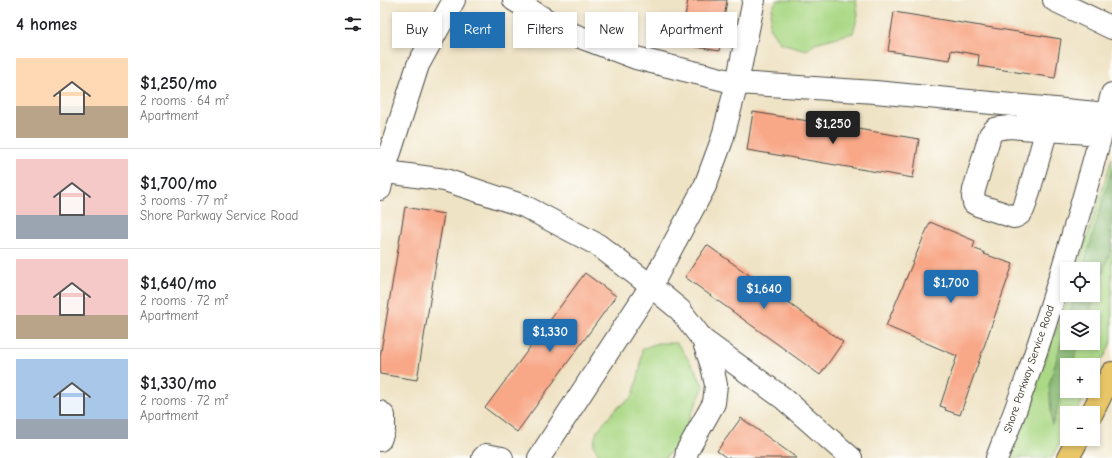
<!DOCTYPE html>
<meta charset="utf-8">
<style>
:root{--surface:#fff;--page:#f2f2f2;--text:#202124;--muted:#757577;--line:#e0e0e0;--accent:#1f6fb2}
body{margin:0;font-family:"Comic Neue",sans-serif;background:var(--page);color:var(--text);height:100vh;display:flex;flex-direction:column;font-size:15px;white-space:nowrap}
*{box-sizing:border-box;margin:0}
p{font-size:13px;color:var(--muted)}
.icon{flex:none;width:22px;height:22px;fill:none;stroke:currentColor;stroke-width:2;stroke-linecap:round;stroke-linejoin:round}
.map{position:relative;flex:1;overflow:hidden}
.details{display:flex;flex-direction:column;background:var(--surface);width:380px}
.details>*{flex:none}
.banner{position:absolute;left:12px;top:12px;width:380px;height:36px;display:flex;gap:8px}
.tools{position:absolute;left:680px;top:262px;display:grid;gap:8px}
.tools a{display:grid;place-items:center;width:40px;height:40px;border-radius:0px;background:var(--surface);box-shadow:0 2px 6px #0003;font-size:20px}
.price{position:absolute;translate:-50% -34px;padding:0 9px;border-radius:4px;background:var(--accent);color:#fff;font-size:13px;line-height:26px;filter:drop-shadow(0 1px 2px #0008)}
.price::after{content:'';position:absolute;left:50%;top:24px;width:12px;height:9px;margin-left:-6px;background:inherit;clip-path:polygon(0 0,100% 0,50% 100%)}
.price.on{background:#222;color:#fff}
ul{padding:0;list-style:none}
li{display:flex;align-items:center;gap:12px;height:100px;padding:0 16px}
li+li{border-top:1px solid var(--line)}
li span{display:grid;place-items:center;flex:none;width:112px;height:80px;border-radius:0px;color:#555}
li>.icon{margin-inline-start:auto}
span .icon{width:48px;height:48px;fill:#fffc;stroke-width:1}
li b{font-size:17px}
h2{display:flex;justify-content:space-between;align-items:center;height:48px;padding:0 16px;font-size:17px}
.chip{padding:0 14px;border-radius:0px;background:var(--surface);box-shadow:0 2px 6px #0003;font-size:14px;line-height:36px}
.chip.on{background:var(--accent);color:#fff}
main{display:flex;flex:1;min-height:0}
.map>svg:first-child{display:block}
.green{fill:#aad885;stroke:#6a8258;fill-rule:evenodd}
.forest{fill:#87b872;stroke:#59724e}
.building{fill:#f8a787}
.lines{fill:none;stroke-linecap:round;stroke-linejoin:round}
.minor-casing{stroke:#484742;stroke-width:24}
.highway-casing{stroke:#484742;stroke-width:24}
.minor{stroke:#fff;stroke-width:22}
.highway{stroke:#e9c769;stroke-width:22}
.labels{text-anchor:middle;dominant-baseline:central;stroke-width:3;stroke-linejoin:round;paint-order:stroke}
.street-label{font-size:11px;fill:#2b2b2b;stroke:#fdfcf7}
</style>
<main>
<section class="details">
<h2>4 homes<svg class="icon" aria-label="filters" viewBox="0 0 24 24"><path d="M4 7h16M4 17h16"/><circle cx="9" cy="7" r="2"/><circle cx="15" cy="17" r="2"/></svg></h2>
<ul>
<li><span style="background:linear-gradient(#ffd9b3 60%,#b9a48a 0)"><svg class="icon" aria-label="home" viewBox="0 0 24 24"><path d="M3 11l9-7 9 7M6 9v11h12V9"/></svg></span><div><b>$1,250/mo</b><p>2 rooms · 64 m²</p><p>Apartment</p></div></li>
<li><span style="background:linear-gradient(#f6c9c9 70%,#9aa5b1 0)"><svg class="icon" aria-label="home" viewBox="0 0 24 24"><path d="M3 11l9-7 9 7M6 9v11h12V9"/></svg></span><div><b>$1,700/mo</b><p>3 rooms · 77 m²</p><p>Shore Parkway Service Road</p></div></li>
<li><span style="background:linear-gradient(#f6c9c9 70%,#b9a48a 0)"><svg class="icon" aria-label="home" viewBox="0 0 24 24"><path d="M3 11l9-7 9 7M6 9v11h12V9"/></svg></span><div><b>$1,640/mo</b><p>2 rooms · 72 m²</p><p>Apartment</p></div></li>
<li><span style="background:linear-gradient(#a9c7e8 75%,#9aa5b1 0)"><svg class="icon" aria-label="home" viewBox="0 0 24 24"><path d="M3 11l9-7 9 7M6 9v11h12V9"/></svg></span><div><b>$1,330/mo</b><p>2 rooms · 72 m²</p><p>Apartment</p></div></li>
</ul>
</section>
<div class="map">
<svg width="732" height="458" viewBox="0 0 732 458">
<rect width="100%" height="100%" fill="#fdfcf7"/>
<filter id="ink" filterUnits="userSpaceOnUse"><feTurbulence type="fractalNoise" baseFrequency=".025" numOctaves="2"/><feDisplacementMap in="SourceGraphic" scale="8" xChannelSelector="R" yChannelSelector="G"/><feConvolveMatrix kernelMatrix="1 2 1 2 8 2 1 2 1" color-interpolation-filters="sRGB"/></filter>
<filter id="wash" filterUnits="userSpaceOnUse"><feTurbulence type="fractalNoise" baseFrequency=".012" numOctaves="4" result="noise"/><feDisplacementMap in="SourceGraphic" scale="16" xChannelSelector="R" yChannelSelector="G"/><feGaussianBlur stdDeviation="0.9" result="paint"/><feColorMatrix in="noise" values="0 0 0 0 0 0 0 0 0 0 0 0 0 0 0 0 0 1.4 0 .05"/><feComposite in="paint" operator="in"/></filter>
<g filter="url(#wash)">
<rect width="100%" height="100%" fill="#efe3c5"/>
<path class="green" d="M 397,0 L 476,0 L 478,15 L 473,33 L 435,43 L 427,50 L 400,43 L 389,27 L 392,9 Z
M 732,158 L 732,340 L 725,356 L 714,368 L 713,371 L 713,365 L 687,365 L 687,391 L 708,391 L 696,413 L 687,413 L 687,429 L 672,458 L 629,458 L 689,295 L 713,295 L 713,269 L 697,269 ZM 687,317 L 713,317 L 713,343 L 687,343 Z
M 277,343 L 297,343 L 315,369 L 324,387 L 312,412 L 299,444 L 285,458 L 221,458 L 213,445 L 217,431 L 236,409 L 253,396 L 260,370 L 262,349 Z"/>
<path class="forest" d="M 732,168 L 732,246 L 708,317 L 689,317 L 695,295 L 713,295 L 713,269 L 703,269 Z
M 687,323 L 687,343 L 700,343 L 692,365 L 687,365 L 687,381 L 672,425 L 669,385 Z"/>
<g id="blocks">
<path class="building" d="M 308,0 L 347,0 L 339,51 L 300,44 Z
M 514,12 L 681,39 L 675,78 L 598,66 L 599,55 L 571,50 L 570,60 L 508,51 Z
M 373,112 L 539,139 L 533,178 L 367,150 Z
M 25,207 L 64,214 L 37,380 L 0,374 L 0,357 Z
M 550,222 L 595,241 L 593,248 L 605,253 L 604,254 L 633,264 L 580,415 L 565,410 L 566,408 L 560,406 L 577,356 L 506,326 Z
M 327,245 L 463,342 L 440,375 L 305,277 Z
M 205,273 L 236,296 L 137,432 L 105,408 Z
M 361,418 L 417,458 L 347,458 L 337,451 Z"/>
</g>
</g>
<g filter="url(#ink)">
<use href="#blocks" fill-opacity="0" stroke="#484742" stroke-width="1"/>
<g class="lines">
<defs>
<path id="minor" d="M 134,0 L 184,31 L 256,58 L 357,83 L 495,92 L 727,114
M 674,0 L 732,28
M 667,129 L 645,205 C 643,211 641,215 634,217 L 598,205 L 594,203 L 593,197 L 594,190 L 610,135 L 615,129 L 629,127 L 721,134
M 0,171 L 65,180 L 144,206 L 218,245 L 271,286 L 300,310 L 323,340 L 332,366 L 336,385 L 334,403 L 307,451 L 306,458
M 0,189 L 4,171 L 38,65 L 74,0
M 323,340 L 403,398 L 471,458
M 0,412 L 4,416 L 4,429 L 0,440
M 103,458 L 106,455 L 122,458
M 159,458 L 271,286 L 325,186 L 342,140 L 357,83 L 374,0
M 617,458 C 664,340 699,217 732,94"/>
<path id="highway" d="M 712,413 L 732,373
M 688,458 L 698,439"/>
</defs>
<use href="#minor" class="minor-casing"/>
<use href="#highway" class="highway-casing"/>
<use href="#minor" class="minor"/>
<use href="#highway" class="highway"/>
</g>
</g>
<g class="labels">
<g class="street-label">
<text transform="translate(649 369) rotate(-71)">Shore Parkway Service Road</text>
</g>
</g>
</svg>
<div class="tools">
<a><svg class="icon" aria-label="locate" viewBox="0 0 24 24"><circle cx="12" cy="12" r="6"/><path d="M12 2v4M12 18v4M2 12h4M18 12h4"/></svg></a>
<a><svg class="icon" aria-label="layers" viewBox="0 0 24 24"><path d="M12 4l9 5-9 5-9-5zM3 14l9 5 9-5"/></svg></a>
<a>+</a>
<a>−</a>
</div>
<b class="price on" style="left:453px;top:145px">$1,250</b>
<b class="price" style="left:571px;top:304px">$1,700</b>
<b class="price" style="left:384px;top:310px">$1,640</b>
<b class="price" style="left:170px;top:353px">$1,330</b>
<div class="banner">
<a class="chip">Buy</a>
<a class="chip on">Rent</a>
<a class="chip">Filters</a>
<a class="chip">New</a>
<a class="chip">Apartment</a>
</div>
</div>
</main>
